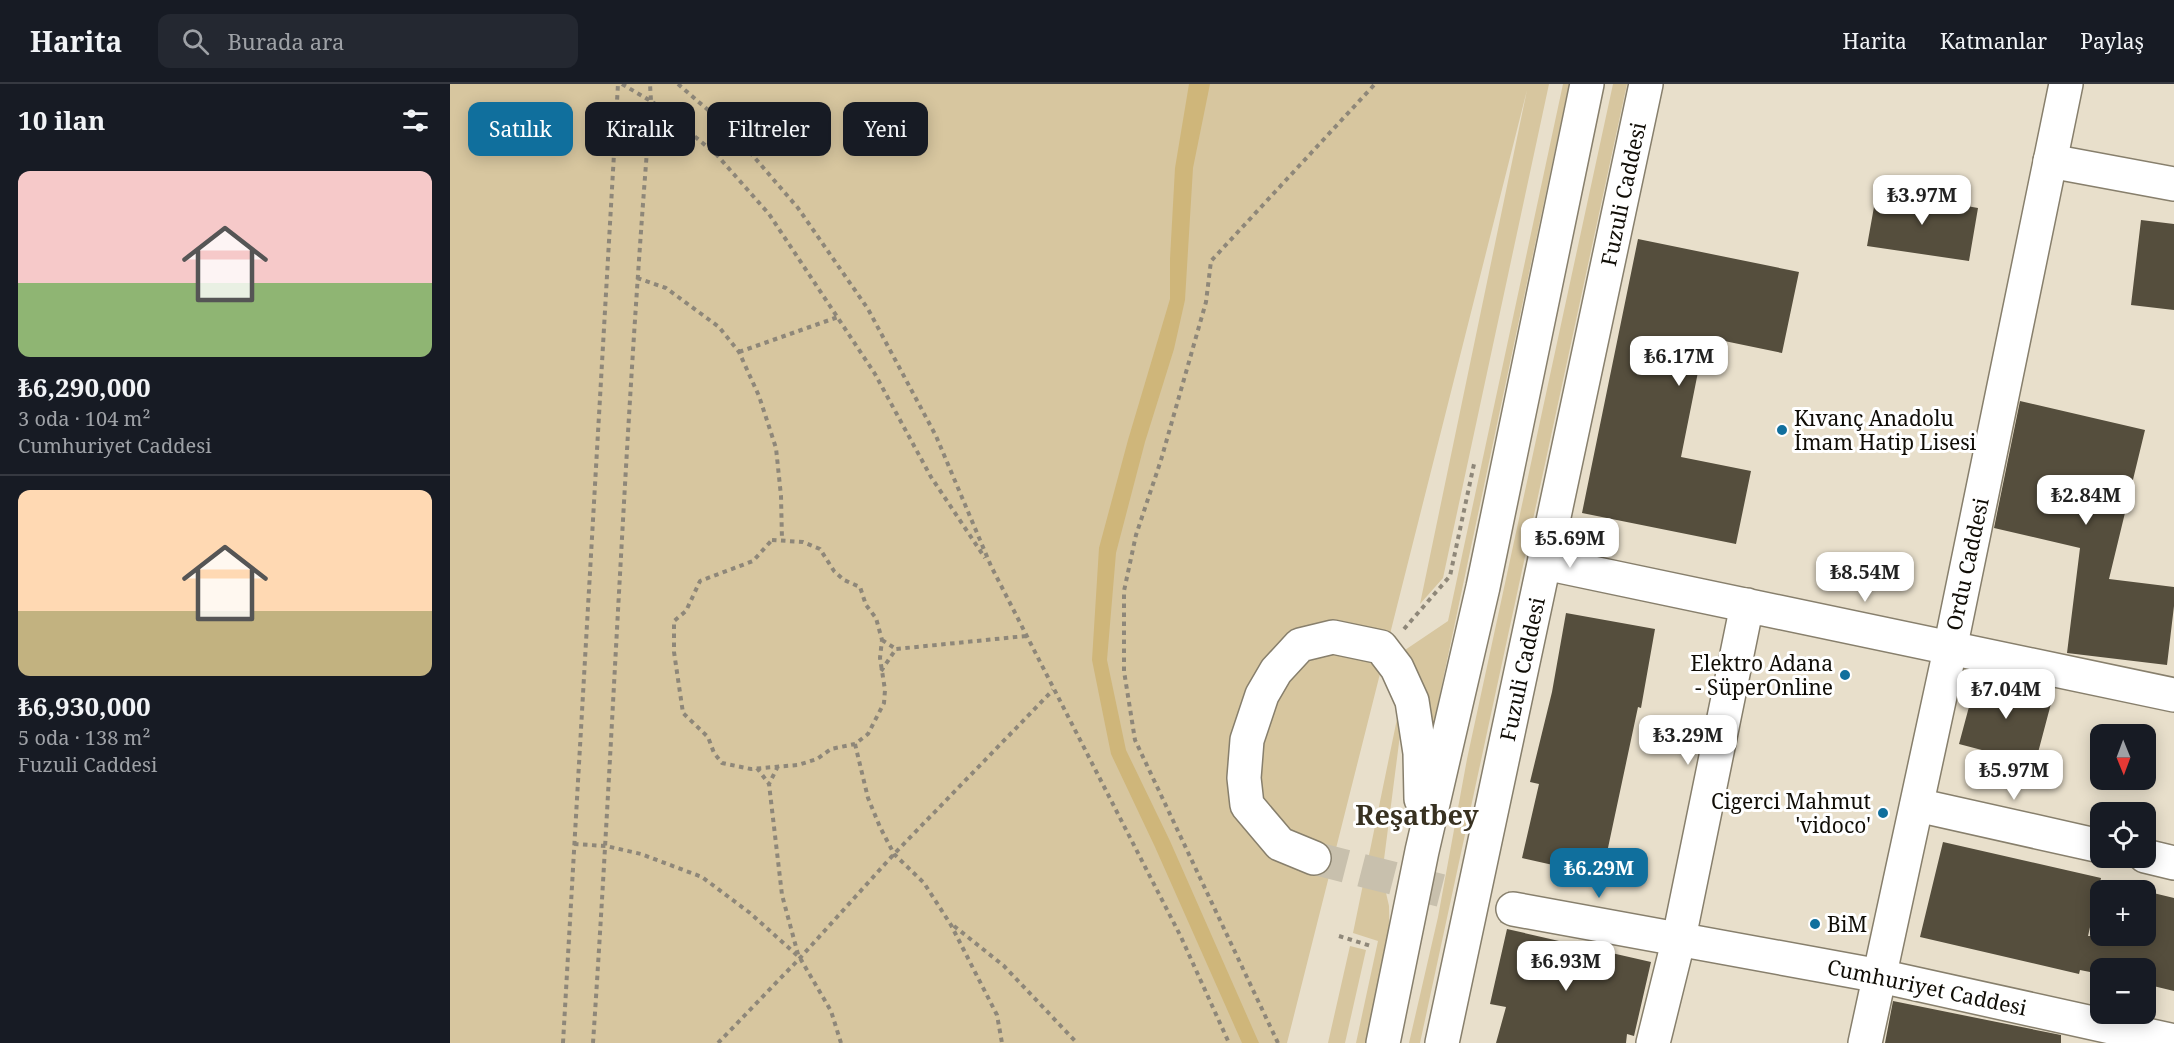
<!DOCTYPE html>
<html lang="tr">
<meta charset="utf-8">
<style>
:root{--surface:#171b24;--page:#242831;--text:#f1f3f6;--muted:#9ea1a6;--line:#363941;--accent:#106f9d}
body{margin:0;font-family:"Noto Serif",serif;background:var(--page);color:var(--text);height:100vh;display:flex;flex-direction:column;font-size:22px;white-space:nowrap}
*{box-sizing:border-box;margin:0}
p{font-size:20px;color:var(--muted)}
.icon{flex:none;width:33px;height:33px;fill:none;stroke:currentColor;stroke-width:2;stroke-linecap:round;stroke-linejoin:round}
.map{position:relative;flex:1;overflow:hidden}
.drawer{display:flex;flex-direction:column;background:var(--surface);width:450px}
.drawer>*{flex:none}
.top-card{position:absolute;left:18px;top:18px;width:570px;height:54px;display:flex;gap:12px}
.needle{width:39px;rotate:179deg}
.tools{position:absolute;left:1640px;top:640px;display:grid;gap:12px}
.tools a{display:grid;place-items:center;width:66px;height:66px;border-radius:12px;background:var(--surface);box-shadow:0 3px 15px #0003;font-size:30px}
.price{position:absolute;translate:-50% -51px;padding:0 14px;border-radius:12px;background:#fff;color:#222;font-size:20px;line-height:39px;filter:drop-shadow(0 2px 3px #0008)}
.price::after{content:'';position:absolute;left:50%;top:36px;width:18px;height:14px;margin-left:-9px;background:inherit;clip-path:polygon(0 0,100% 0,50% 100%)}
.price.on{background:var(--accent);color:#fff}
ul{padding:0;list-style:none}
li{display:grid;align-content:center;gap:12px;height:318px;padding:0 18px}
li+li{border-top:2px solid var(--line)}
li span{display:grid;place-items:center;height:186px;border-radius:12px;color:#555}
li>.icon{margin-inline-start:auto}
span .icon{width:108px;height:108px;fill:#fffc;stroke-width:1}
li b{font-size:26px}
h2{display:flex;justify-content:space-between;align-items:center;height:72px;padding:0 18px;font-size:26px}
.tag{padding:0 21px;border-radius:12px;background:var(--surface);box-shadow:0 3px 15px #0003;font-size:21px;line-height:54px}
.tag.on{background:var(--accent);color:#fff}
header{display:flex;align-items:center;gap:36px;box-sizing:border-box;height:84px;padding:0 30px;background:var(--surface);border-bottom:2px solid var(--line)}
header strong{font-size:28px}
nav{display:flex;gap:33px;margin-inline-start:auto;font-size:21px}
.search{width:420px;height:54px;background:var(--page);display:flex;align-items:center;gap:15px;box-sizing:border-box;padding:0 21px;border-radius:12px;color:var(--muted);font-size:22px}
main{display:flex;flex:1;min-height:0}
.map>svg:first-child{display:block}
.green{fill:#d7c69f}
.water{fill:#cfb67a}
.building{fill:#554e3d}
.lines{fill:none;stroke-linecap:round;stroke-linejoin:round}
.secondary-tunnel{stroke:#c8c0ad;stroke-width:33;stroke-dasharray:33 16;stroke-linecap:butt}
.minor-casing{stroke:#877f6c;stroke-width:36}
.tertiary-casing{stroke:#877f6c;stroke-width:36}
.secondary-casing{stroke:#877f6c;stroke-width:36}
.path{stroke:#8e8779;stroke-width:4;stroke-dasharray:4.5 4.5;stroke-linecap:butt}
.minor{stroke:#fff;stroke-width:33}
.tertiary{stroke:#fff;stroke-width:33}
.secondary{stroke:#fff;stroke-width:33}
.poi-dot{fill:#106f9d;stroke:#fff;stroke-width:2}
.labels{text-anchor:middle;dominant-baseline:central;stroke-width:6;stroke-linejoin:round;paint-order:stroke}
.street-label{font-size:21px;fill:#100d06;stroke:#fff}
.poi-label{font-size:21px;fill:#100d06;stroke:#fff;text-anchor:start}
.district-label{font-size:27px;font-weight:bold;fill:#383121;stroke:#fff}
</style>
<header>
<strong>Harita</strong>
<div class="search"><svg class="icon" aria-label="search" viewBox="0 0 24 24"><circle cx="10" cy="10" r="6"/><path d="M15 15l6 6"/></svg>Burada ara</div>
<nav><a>Harita</a><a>Katmanlar</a><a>Paylaş</a></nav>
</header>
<main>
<section class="drawer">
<h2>10 ilan<svg class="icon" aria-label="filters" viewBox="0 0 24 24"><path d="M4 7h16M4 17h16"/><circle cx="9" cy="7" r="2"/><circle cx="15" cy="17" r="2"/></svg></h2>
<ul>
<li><span style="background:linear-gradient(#f6c9c9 60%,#8fb573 0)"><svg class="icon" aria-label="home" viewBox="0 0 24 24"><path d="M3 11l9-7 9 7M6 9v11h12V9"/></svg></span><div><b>₺6,290,000</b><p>3 oda · 104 m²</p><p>Cumhuriyet Caddesi</p></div></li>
<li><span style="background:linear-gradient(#ffd9b3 65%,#c2b280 0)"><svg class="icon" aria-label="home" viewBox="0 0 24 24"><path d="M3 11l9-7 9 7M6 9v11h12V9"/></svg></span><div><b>₺6,930,000</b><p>5 oda · 138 m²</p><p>Fuzuli Caddesi</p></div></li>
</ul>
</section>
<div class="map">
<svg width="1724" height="959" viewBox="0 0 1724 959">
<rect width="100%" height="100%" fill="#e8dfcb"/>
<path class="green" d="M 0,0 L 1099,0 L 993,494 L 970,520 L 1077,6 L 837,959 L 0,959 Z
M 1113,0 L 1119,0 L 973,690 L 978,619 L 955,566 L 998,537 Z
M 1163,0 L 1177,0 L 970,959 L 959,959 L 988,833 L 1017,675 Z
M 948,630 L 950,651 L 932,791 L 939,822 L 940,874 L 920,959 L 906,959 L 928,857 L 903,849 Z
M 900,862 L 916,866 L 895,959 L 878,959 Z"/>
<path class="water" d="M 739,0 L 760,0 L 743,84 L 735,216 L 724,265 L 695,358 L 666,469 L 657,576 L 676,666 L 720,757 L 809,959 L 792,959 L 705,763 L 661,670 L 642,576 L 649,464 L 678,356 L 720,215 L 720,175 L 725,84 Z"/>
<path class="building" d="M 1427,106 L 1528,124 L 1519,177 L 1417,162 Z
M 1691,136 L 1724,140 L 1724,226 L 1681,221 Z
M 1188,155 L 1349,188 L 1332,269 L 1255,253 L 1231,373 L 1301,387 L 1286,460 L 1132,429 Z
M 1570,317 L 1695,346 L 1659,495 L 1724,503 L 1724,522 L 1717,581 L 1617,569 L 1630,464 L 1544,444 Z
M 1116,529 L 1205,545 L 1191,624 L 1188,623 L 1152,792 L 1072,774 L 1089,700 L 1080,698 L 1102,608 Z
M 1527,593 L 1603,612 L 1585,680 L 1509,660 Z
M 1493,758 L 1651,794 L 1638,852 L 1695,852 L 1695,807 L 1724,814 L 1724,907 L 1695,900 L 1695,885 L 1650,885 L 1650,890 L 1630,886 L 1629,890 L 1470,853 Z
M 1057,845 L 1201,878 L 1184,952 L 1177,950 L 1176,959 L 1046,959 L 1056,923 L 1040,920 Z
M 1443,917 L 1611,951 L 1611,959 L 1435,959 Z"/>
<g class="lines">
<path class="secondary-tunnel" d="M 864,774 L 1063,825"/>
<defs>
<path id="minor" d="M 1600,77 L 1724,100
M 1095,479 L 1724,611
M 1467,721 L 1650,762
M 1695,772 L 1724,779
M 1203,959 L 1229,854 L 1297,521"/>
<path id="tertiary" d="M 1415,959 L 1498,575 L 1616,0"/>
<path id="secondary" d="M 864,774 L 830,760 L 797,721 L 794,694 L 797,656 L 812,611 L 826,587 L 850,561 L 883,553 L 931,563 L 947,584 L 962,617 L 970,669 L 971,715
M 1063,825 L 1430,892 L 1724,957
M 933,959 L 972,767 L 1033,503 L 1137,0
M 992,959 L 1196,0"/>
</defs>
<use href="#minor" class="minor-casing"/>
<use href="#tertiary" class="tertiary-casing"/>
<use href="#secondary" class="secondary-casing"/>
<path class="path" d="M 172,0 L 204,19 L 266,70 L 319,130 L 425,290 L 481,393 L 535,474
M 228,0 L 280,45 L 348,124 L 418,225 L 486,352 L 541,482 L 731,853 L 779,959
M 187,194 L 216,204 L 269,243 L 289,268 L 309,312 L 326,364 L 331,412 L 332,456
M 289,268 L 388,233
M 322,456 L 353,458 L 370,465 L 384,487 L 394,496 L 410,503 L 416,521 L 426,534 L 432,556 L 430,574 L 435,606 L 434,619 L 418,650 L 405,660 L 381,665 L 367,675 L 348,681 L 301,685 L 272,679 L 264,669 L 258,653 L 233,629 L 224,568 L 224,537 L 236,527 L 250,497 L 303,477 Z
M 954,545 L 1000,492 L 1024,380
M 432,556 L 446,565
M 431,587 L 446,565 L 576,552
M 405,660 L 418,714 L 430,743 L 444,770 L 474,799 L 501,841 L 547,931 L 552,959
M 328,682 L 319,700 L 332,811 L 349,874
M 307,684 L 319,700
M 124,760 L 156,762 L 191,770 L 252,793 L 300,829 L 350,874 L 381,927 L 391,959
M 504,842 L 554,882 L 627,959
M 889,852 L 921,862 L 920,864
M 113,959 L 168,0
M 143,959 C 164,645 175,331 201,17 L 200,0
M 268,959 L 350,874 L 444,770 L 603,606
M 828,959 L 685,656 L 674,587 L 674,507 L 686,451 L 711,376 L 756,218 L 761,177 L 925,0"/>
<use href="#minor" class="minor"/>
<use href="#tertiary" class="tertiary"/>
<use href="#secondary" class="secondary"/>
</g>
<g class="poi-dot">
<circle cx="1332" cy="346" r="6"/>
<circle cx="1395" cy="591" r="6"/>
<circle cx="1433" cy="729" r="6"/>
<circle cx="1365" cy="840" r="6"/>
</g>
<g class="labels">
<g class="street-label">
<text transform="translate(1173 110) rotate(-78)">Fuzuli Caddesi</text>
<text transform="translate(1517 480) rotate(-78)">Ordu Caddesi</text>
<text transform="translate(1072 585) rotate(-78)">Fuzuli Caddesi</text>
<text transform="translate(1477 903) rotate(12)">Cumhuriyet Caddesi</text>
</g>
<g class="poi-label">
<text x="1344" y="334">Kıvanç Anadolu<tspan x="1344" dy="24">İmam Hatip Lisesi</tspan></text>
<text x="1383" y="579" text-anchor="end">Elektro Adana<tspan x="1383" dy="24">- SüperOnline</tspan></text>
<text x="1421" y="717" text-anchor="end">Cigerci Mahmut<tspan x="1421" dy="24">'vidoco'</tspan></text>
<text x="1377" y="840">BiM</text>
</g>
<g class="district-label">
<text x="967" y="730">Reşatbey</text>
</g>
</g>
</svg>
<div class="tools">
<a><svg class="needle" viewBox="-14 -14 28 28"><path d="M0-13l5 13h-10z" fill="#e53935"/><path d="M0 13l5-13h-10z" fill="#9ea1a6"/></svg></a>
<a><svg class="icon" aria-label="locate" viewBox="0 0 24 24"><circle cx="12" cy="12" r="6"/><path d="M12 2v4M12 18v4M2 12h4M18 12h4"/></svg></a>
<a>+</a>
<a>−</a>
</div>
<b class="price" style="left:1472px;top:142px">₺3.97M</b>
<b class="price" style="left:1229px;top:303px">₺6.17M</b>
<b class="price" style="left:1636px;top:442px">₺2.84M</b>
<b class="price" style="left:1120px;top:485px">₺5.69M</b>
<b class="price" style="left:1415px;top:519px">₺8.54M</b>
<b class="price" style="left:1556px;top:636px">₺7.04M</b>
<b class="price" style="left:1238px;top:682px">₺3.29M</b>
<b class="price" style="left:1564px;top:717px">₺5.97M</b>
<b class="price on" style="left:1149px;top:815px">₺6.29M</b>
<b class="price" style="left:1116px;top:908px">₺6.93M</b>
<div class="top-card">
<a class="tag on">Satılık</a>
<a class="tag">Kiralık</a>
<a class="tag">Filtreler</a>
<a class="tag">Yeni</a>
</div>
</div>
</main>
